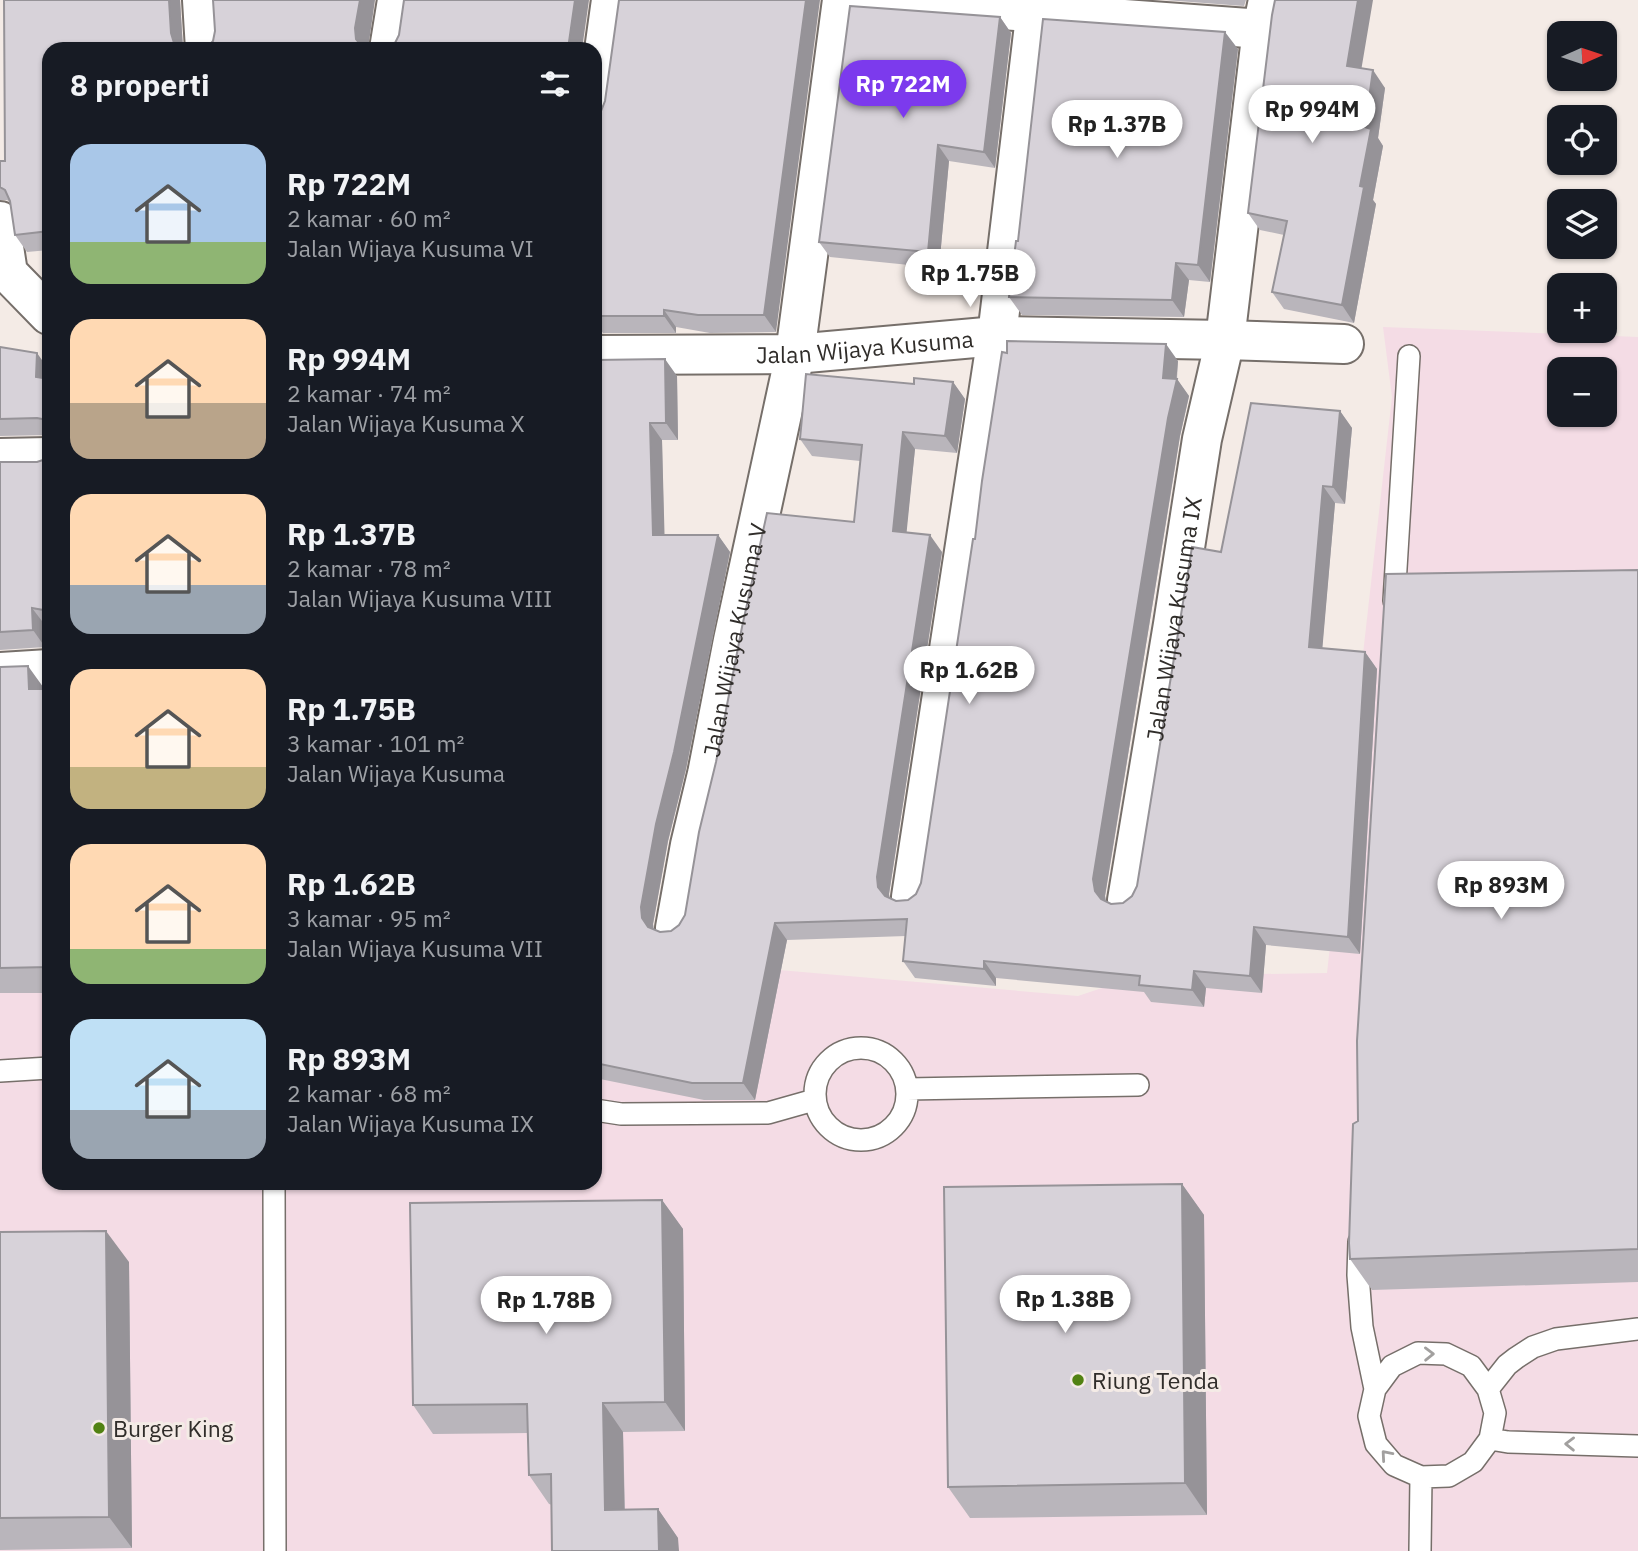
<!DOCTYPE html>
<html lang="id">
<meta charset="utf-8">
<style>
:root{--surface:#171b24;--page:#242831;--text:#f1f3f6;--muted:#9ea1a6;--accent:#7c3aed}
body{margin:0;font-family:"IBM Plex Sans",sans-serif;background:var(--page);color:var(--text);height:100vh;display:flex;flex-direction:column;font-size:26px;white-space:nowrap}
*{box-sizing:border-box;margin:0}
p{font-size:23px;color:var(--muted)}
.icon{flex:none;width:38px;height:38px;fill:none;stroke:currentColor;stroke-width:2;stroke-linecap:round;stroke-linejoin:round}
.map{position:relative;flex:1;overflow:hidden}
.panel{position:absolute;left:42px;top:42px;width:560px;height:1148px;display:flex;flex-direction:column;background:var(--surface);border-radius:21px;box-shadow:0 2px 5px #0004}
.panel>*{flex:none}
.needle{width:46px;rotate:87deg}
.controls{position:absolute;left:1547px;top:21px;display:grid;gap:14px}
.controls a{display:grid;place-items:center;width:70px;height:70px;border-radius:14px;background:var(--surface);box-shadow:0 2px 5px #0004;font-size:35px}
.price{position:absolute;translate:-50% -60px;padding:0 16px;border-radius:24px;background:#fff;color:#222;font-size:23px;line-height:46px;filter:drop-shadow(0 2px 4px #0008)}
.price::after{content:'';position:absolute;left:50%;top:42px;width:21px;height:16px;margin-left:-10px;background:inherit;clip-path:polygon(0 0,100% 0,50% 100%)}
.price.current{background:var(--accent);color:#fff}
ul{padding:0;list-style:none}
li{display:flex;align-items:center;gap:21px;height:175px;padding:0 28px}
li span{display:grid;place-items:center;flex:none;width:196px;height:140px;border-radius:21px;color:#555}
li>.icon{margin-inline-start:auto}
span .icon{width:84px;height:84px;fill:#fffc;stroke-width:1}
li b{font-size:30px}
h2{display:flex;justify-content:space-between;align-items:center;height:84px;padding:0 28px;font-size:30px}
.map>svg:first-child{display:block}
.commercial{fill:#f4dce5;fill-rule:evenodd}
.lines{fill:none;stroke-linecap:round;stroke-linejoin:round}
.lane-casing{stroke:#766f6a;stroke-width:24}
.street-casing{stroke:#766f6a;stroke-width:42}
.lane{stroke:#fff;stroke-width:21}
.street{stroke:#fff;stroke-width:38}
.wall{fill:#b9b5bb}
.shaded-wall{fill:#969398}
.building{fill:#d7d2d9;stroke:#969398;stroke-width:2}
.oneway{stroke:#a2a09f}
.poi-dot{fill:#518212;stroke:#f4ebe6;stroke-width:2.5}
.labels{text-anchor:middle;dominant-baseline:central;stroke-width:6;stroke-linejoin:round;paint-order:stroke}
.street-label{font-size:23px;fill:#302d2a;stroke:#f4ebe6}
.poi-label{font-size:23px;fill:#302d2a;stroke:#f4ebe6;text-anchor:start}
</style>
<div class="map">
<svg width="1638" height="1551" viewBox="0 0 1638 1551">
<rect width="100%" height="100%" fill="#f4ebe6"/>
<path class="commercial" d="M 1383,327 L 1638,337 L 1638,1551 L 0,1551 L 0,859 L 49,860 L 49,1183 L 595,1183 L 595,947 L 651,959 L 1078,996 L 1138,976 L 1327,973 L 1392,397 ZM 1559,369 L 1605,369 L 1605,415 L 1559,415 Z"/>
<g class="lines">
<defs>
<path id="lane" d="M 1394,601 L 1409,356
M815 1094a46 46 0 1 1 92 0a46 46 0 1 1-92 0Z
M 0,1071 L 49,1068
M 907,1089 L 1138,1085
M 595,1110 L 621,1114 L 768,1113 L 814,1100
M 274,1183 L 275,1551
M 1359,1242 L 1358,1275 L 1362,1327 L 1375,1389 L 1369,1416 L 1376,1444 L 1394,1465 L 1421,1477 L 1449,1476 L 1473,1462 L 1490,1439 L 1495,1413 L 1488,1389 L 1471,1366 L 1446,1354 L 1418,1353 L 1392,1366 L 1375,1389
M 1488,1389 L 1507,1365 L 1516,1358 L 1533,1347 L 1556,1339 L 1638,1329
M 1490,1439 L 1508,1442 L 1638,1446
M 1420,1551 L 1421,1477"/>
<g id="street">
<path d="M 202,0 L 205,49"/>
<path d="M 863,0 L 1262,29"/>
<path d="M 389,49 L 397,0"/>
<path d="M 595,115 L 611,0"/>
<path d="M 0,221 L 8,273 L 49,315"/>
<path id="s1" d="M 595,355 L 795,354 L 997,336 L 1225,340 L 1344,344"/>
<path d="M 0,458 L 49,457"/>
<path d="M 0,672 L 49,669"/>
<path d="M 911,897 L 997,336 L 1037,0"/>
<path id="s2" d="M 1127,900 L 1173,624 L 1202,439 L 1225,340 L 1262,29 L 1268,0"/>
<path id="s3" d="M 675,928 L 690,845 L 707,774 L 733,640 L 795,354 L 842,0"/>
</g>
</defs>
<use href="#lane" class="lane-casing"/>
<use href="#street" class="street-casing"/>
<use href="#lane" class="lane"/>
<use href="#street" class="street"/>
</g>
<path class="wall" d="M 4,0 L 180,0 L 183,49 L 49,49 L 49,250 L 27,252 L 15,235 L 10,202 L 7,200 L 0,200 L 0,161 L 5,161 Z
M 619,0 L 776,332 L 710,333 L 676,327 L 676,333 L 603,333 L 595,322 L 595,115 L 601,111 L 605,101 Z
M 1165,0 L 1246,0 L 1244,6 Z
M 1000,17 L 1011,33 L 995,168 L 949,161 L 939,268 L 830,257 L 819,242 Z
M 1238,49 L 1210,282 L 1189,280 L 1184,317 L 1022,315 L 1009,297 L 1018,241 Z
M 1361,69 L 1385,88 L 1378,138 L 1383,146 L 1373,200 L 1376,204 L 1354,323 L 1284,309 L 1272,292 L 1284,235 L 1260,230 L 1248,213 Z
M 0,347 L 49,370 L 49,435 L 0,436 Z
M 595,360 L 677,376 L 678,440 L 662,440 L 664,535 L 718,535 L 730,552 L 686,769 L 668,841 L 653,924 L 654,930 L 660,932 L 671,931 L 679,925 L 685,915 L 854,522 L 860,461 L 812,456 L 800,439 L 914,384 L 953,382 L 965,399 L 957,453 L 915,449 L 906,532 L 942,552 L 889,894 L 890,899 L 896,901 L 908,900 L 916,894 L 921,883 L 975,539 L 1178,361 L 1177,379 L 1189,396 L 1180,436 L 1105,896 L 1106,902 L 1111,904 L 1123,903 L 1132,896 L 1137,886 L 1221,552 L 1340,411 L 1352,428 L 1345,504 L 1335,503 L 1322,648 L 1365,652 L 1377,669 L 1360,954 L 1266,945 L 1262,993 L 1206,988 L 1204,1007 L 1151,1002 L 1144,992 L 996,978 L 996,986 L 915,978 L 903,961 L 906,936 L 787,940 L 755,1100 L 704,1100 L 595,1078 Z
M 49,458 L 49,626 L 45,625 L 45,647 L 0,650 L 0,462 L 37,462 Z
M 1638,570 L 1638,1282 L 1372,1290 L 1350,1259 L 1358,1121 Z
M 0,667 L 45,689 L 49,689 L 49,993 L 0,993 Z
M 1182,1184 L 1204,1215 L 1207,1515 L 970,1518 L 948,1487 Z
M 662,1200 L 683,1229 L 685,1431 L 623,1432 L 625,1509 L 658,1509 L 678,1538 L 549,1504 L 529,1475 L 528,1433 L 433,1434 L 413,1405 Z
M 0,1232 L 129,1262 L 132,1548 L 0,1550 Z"/>
<path class="shaded-wall" d="M 169,0 L 180,0 L 183,49 L 178,49 L 174,43 L 171,33 Z
M 360,0 L 375,0 L 368,49 L 363,49 L 356,39 L 355,28 Z
M 575,0 L 589,0 L 582,49 L 568,49 Z
M 806,0 L 820,0 L 776,332 L 764,315 Z
M 1358,0 L 1373,0 L 1359,83 L 1347,66 Z
M 1000,17 L 1011,33 L 995,168 L 984,152 Z
M 1225,32 L 1238,49 L 1210,282 L 1198,265 Z
M 1373,70 L 1385,88 L 1378,138 L 1383,146 L 1373,200 L 1376,204 L 1354,323 L 1342,305 L 1360,186 L 1365,127 Z
M 938,145 L 949,161 L 939,268 L 928,252 Z
M 1176,263 L 1189,280 L 1184,317 L 1172,300 Z
M 664,310 L 676,327 L 676,333 L 664,316 Z
M 1166,344 L 1178,361 L 1176,384 L 1177,379 L 1189,396 L 1180,436 L 1105,896 L 1107,908 L 1095,891 L 1093,879 L 1163,378 Z
M 37,353 L 49,370 L 48,395 L 36,377 Z
M 665,359 L 677,376 L 678,440 L 666,423 Z
M 953,382 L 965,399 L 957,453 L 945,436 Z
M 1340,411 L 1352,428 L 1345,504 L 1333,487 Z
M 650,423 L 662,440 L 665,552 L 653,535 Z
M 903,432 L 915,449 L 905,548 L 893,531 Z
M 1323,486 L 1335,503 L 1321,664 L 1309,647 Z
M 718,535 L 730,552 L 686,769 L 668,841 L 653,924 L 654,935 L 642,918 L 641,907 L 656,824 Z
M 930,535 L 942,552 L 889,894 L 890,904 L 878,887 L 877,877 Z
M 32,608 L 45,625 L 45,647 L 33,630 Z
M 1365,652 L 1377,669 L 1360,954 L 1348,937 Z
M 28,666 L 46,691 L 29,689 Z
M 775,923 L 787,940 L 755,1100 L 743,1083 Z
M 1254,927 L 1266,945 L 1262,993 L 1250,976 Z
M 984,961 L 996,978 L 996,986 L 984,969 Z
M 1194,971 L 1206,988 L 1204,1007 L 1192,990 Z
M 1182,1184 L 1204,1215 L 1207,1515 L 1185,1483 Z
M 662,1200 L 683,1229 L 685,1431 L 665,1402 Z
M 106,1231 L 129,1262 L 132,1548 L 109,1517 Z
M 603,1403 L 623,1432 L 625,1539 L 605,1510 Z
M 658,1509 L 678,1538 L 679,1551 L 659,1551 Z"/>
<path class="building" d="M 4,0 L 169,0 L 171,33 L 174,43 L 180,49 L 49,49 L 49,231 L 15,235 L 10,201 L 5,190 L 0,187 L 0,161 L 5,161 Z
M 213,0 L 360,0 L 355,28 L 356,39 L 364,49 L 206,49 L 213,41 L 215,31 Z
M 404,0 L 575,0 L 568,49 L 389,49 L 394,45 L 399,35 Z
M 619,0 L 806,0 L 764,315 L 698,315 L 664,310 L 664,316 L 595,316 L 595,115 L 601,111 L 605,101 Z
M 1275,0 L 1358,0 L 1347,66 L 1373,70 L 1365,127 L 1371,129 L 1360,186 L 1364,187 L 1342,305 L 1272,292 L 1287,221 L 1248,213 L 1272,15 Z
M 850,6 L 1000,17 L 984,152 L 938,145 L 928,252 L 819,242 Z
M 1043,19 L 1225,32 L 1198,265 L 1176,263 L 1172,300 L 1009,297 L 1016,241 L 1018,241 Z
M 1007,341 L 1166,344 L 1163,378 L 1177,379 L 1168,418 L 1093,879 L 1095,891 L 1101,899 L 1111,904 L 1123,903 L 1132,896 L 1137,886 L 1192,547 L 1221,552 L 1251,403 L 1340,411 L 1333,487 L 1323,486 L 1309,647 L 1365,652 L 1348,937 L 1254,927 L 1250,976 L 1194,971 L 1192,990 L 1139,985 L 1140,976 L 984,961 L 984,969 L 903,961 L 907,919 L 775,923 L 743,1083 L 692,1083 L 595,1063 L 595,556 L 598,532 L 595,532 L 595,360 L 665,359 L 666,423 L 650,423 L 653,535 L 718,535 L 674,752 L 656,824 L 641,907 L 642,918 L 648,927 L 660,932 L 671,931 L 679,925 L 685,915 L 699,832 L 716,762 L 742,627 L 767,513 L 854,522 L 862,445 L 800,439 L 806,374 L 914,384 L 914,378 L 953,382 L 945,436 L 903,432 L 893,531 L 930,535 L 877,877 L 878,887 L 885,896 L 896,901 L 908,900 L 916,894 L 921,883 L 973,539 L 975,539 L 982,481 L 1002,352 L 1007,353 Z
M 0,347 L 37,353 L 36,377 L 49,379 L 49,422 L 47,420 L 37,418 L 0,419 Z
M 49,458 L 49,611 L 32,608 L 33,630 L 0,632 L 0,462 L 37,462 Z
M 1638,570 L 1638,1249 L 1350,1259 L 1349,1243 L 1353,1124 L 1358,1121 L 1357,1041 L 1386,574 Z
M 28,666 L 29,689 L 49,689 L 49,967 L 0,968 L 0,667 Z
M 1182,1184 L 1185,1483 L 948,1487 L 944,1187 Z
M 662,1200 L 665,1402 L 603,1403 L 605,1510 L 658,1509 L 659,1551 L 552,1551 L 551,1474 L 529,1475 L 527,1404 L 413,1405 L 410,1203 Z
M 106,1231 L 109,1517 L 0,1518 L 0,1232 Z"/>
<defs><path id="oneway-chevron" d="M-2-3.5L2.5 0L-2 3.5" fill="none" stroke-width="1.6" stroke-linecap="round" stroke-linejoin="round" transform="scale(1.75)"/></defs>
<g class="oneway">
<use href="#oneway-chevron" transform="translate(1429 1354) rotate(-1)"/>
<use href="#oneway-chevron" transform="translate(1570 1444) rotate(-179)"/>
<use href="#oneway-chevron" transform="translate(1386 1455) rotate(-131)"/>
</g>
<g class="poi-dot">
<circle cx="1078" cy="1380" r="7"/>
<circle cx="99" cy="1428" r="7"/>
</g>
<g class="labels">
<g class="street-label">
<text stroke="none"><textPath href="#s1" startOffset="270">Jalan Wijaya Kusuma</textPath></text>
<text stroke="none"><textPath href="#s2" startOffset="285">Jalan Wijaya Kusuma IX</textPath></text>
<text stroke="none"><textPath href="#s3" startOffset="294">Jalan Wijaya Kusuma V</textPath></text>
</g>
<g class="poi-label">
<text x="1092" y="1380">Riung Tenda</text>
<text x="113" y="1428">Burger King</text>
</g>
</g>
</svg>
<div class="controls">
<a><svg class="needle" viewBox="-14 -14 28 28"><path d="M0-13l5 13h-10z" fill="#e53935"/><path d="M0 13l5-13h-10z" fill="#9ea1a6"/></svg></a>
<a><svg class="icon" aria-label="locate" viewBox="0 0 24 24"><circle cx="12" cy="12" r="6"/><path d="M12 2v4M12 18v4M2 12h4M18 12h4"/></svg></a>
<a><svg class="icon" aria-label="layers" viewBox="0 0 24 24"><path d="M12 4l9 5-9 5-9-5zM3 14l9 5 9-5"/></svg></a>
<a>+</a>
<a>−</a>
</div>
<b class="price current" style="left:903px;top:120px">Rp 722M</b>
<b class="price" style="left:1312px;top:145px">Rp 994M</b>
<b class="price" style="left:1117px;top:160px">Rp 1.37B</b>
<b class="price" style="left:970px;top:309px">Rp 1.75B</b>
<b class="price" style="left:969px;top:706px">Rp 1.62B</b>
<b class="price" style="left:1501px;top:921px">Rp 893M</b>
<b class="price" style="left:1065px;top:1335px">Rp 1.38B</b>
<b class="price" style="left:546px;top:1336px">Rp 1.78B</b>
<section class="panel">
<h2>8 properti<svg class="icon" aria-label="filters" viewBox="0 0 24 24"><path d="M4 7h16M4 17h16"/><circle cx="9" cy="7" r="2"/><circle cx="15" cy="17" r="2"/></svg></h2>
<ul>
<li><span style="background:linear-gradient(#a9c7e8 70%,#8fb573 0)"><svg class="icon" aria-label="home" viewBox="0 0 24 24"><path d="M3 11l9-7 9 7M6 9v11h12V9"/></svg></span><div><b>Rp 722M</b><p>2 kamar · 60 m²</p><p>Jalan Wijaya Kusuma VI</p></div></li>
<li><span style="background:linear-gradient(#ffd9b3 60%,#b9a48a 0)"><svg class="icon" aria-label="home" viewBox="0 0 24 24"><path d="M3 11l9-7 9 7M6 9v11h12V9"/></svg></span><div><b>Rp 994M</b><p>2 kamar · 74 m²</p><p>Jalan Wijaya Kusuma X</p></div></li>
<li><span style="background:linear-gradient(#ffd9b3 65%,#9aa5b1 0)"><svg class="icon" aria-label="home" viewBox="0 0 24 24"><path d="M3 11l9-7 9 7M6 9v11h12V9"/></svg></span><div><b>Rp 1.37B</b><p>2 kamar · 78 m²</p><p>Jalan Wijaya Kusuma VIII</p></div></li>
<li><span style="background:linear-gradient(#ffd9b3 70%,#c2b280 0)"><svg class="icon" aria-label="home" viewBox="0 0 24 24"><path d="M3 11l9-7 9 7M6 9v11h12V9"/></svg></span><div><b>Rp 1.75B</b><p>3 kamar · 101 m²</p><p>Jalan Wijaya Kusuma</p></div></li>
<li><span style="background:linear-gradient(#ffd9b3 75%,#8fb573 0)"><svg class="icon" aria-label="home" viewBox="0 0 24 24"><path d="M3 11l9-7 9 7M6 9v11h12V9"/></svg></span><div><b>Rp 1.62B</b><p>3 kamar · 95 m²</p><p>Jalan Wijaya Kusuma VII</p></div></li>
<li><span style="background:linear-gradient(#bfe0f5 65%,#9aa5b1 0)"><svg class="icon" aria-label="home" viewBox="0 0 24 24"><path d="M3 11l9-7 9 7M6 9v11h12V9"/></svg></span><div><b>Rp 893M</b><p>2 kamar · 68 m²</p><p>Jalan Wijaya Kusuma IX</p></div></li>
</ul>
</section>
</div>
